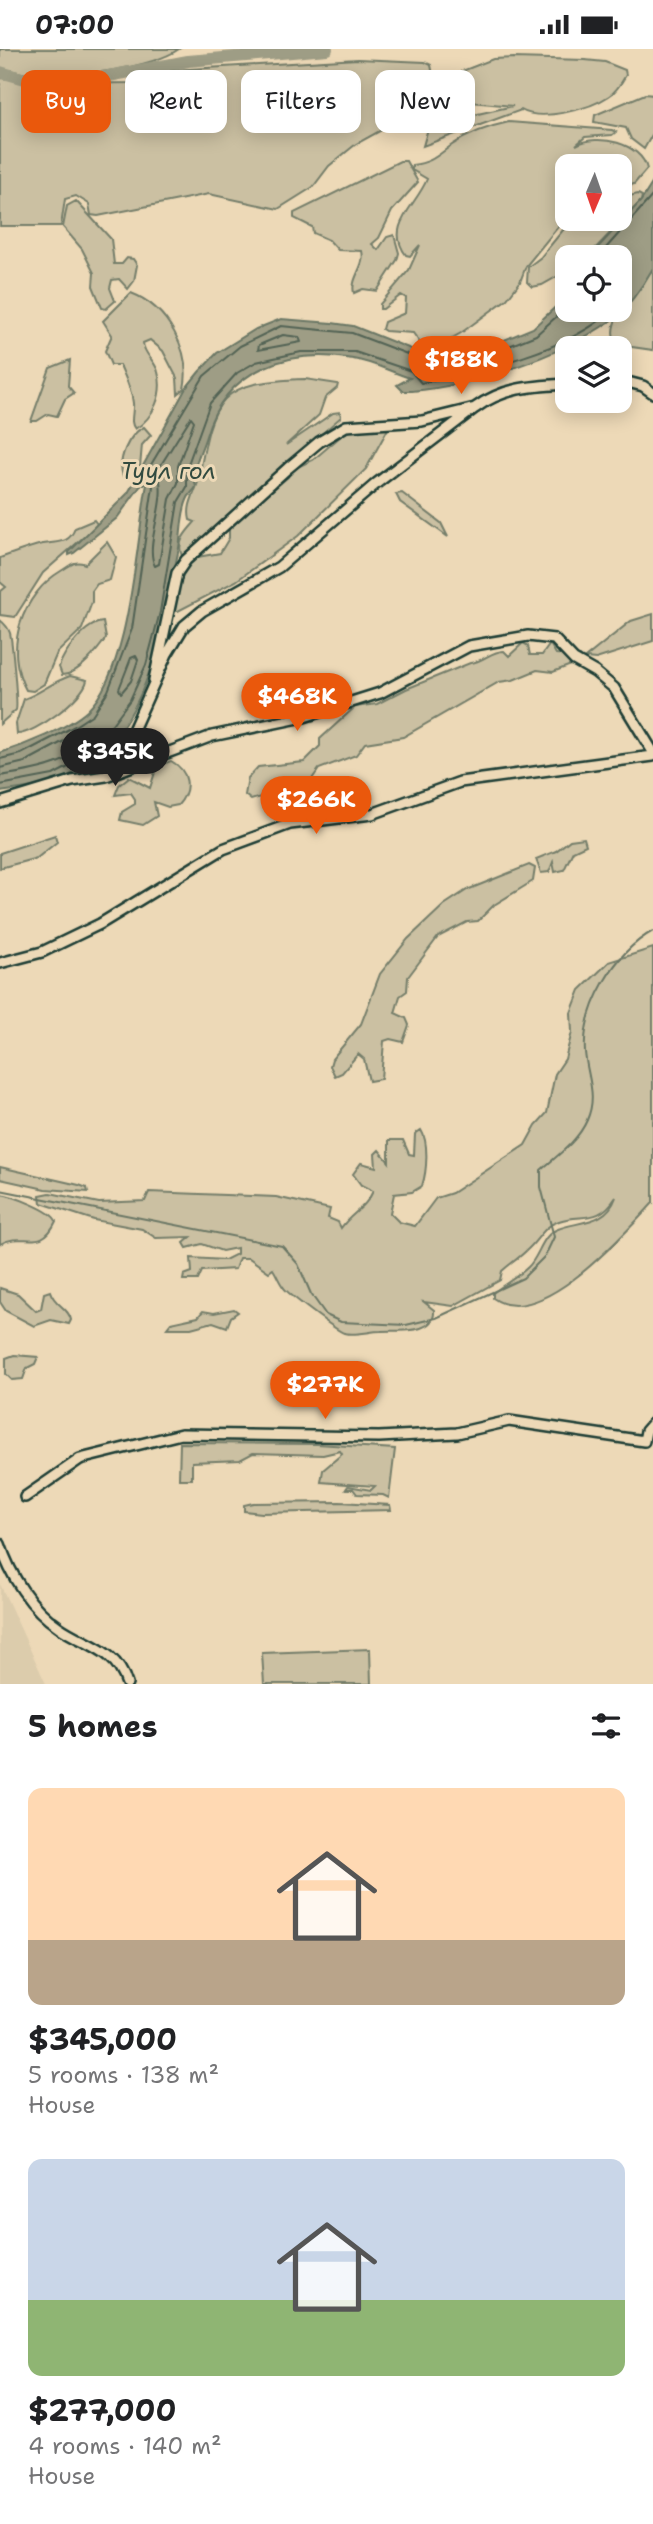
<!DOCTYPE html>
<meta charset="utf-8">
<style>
:root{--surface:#fff;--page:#f6f6f6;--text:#202124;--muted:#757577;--accent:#ea580c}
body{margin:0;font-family:"Shantell Sans",sans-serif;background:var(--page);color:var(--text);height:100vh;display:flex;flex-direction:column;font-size:26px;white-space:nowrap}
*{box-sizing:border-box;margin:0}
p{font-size:23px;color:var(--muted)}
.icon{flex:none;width:38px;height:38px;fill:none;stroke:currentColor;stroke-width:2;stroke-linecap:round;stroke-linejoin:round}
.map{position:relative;height:1635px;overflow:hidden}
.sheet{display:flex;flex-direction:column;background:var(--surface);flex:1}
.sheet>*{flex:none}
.banner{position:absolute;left:21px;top:21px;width:612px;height:63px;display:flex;gap:14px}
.needle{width:46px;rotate:182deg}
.controls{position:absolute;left:555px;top:105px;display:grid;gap:14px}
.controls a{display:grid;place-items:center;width:77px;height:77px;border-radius:14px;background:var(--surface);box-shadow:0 4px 18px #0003;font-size:35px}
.price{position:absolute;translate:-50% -60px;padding:0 16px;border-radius:24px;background:var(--accent);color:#fff;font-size:23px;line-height:46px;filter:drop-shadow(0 2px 4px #0008)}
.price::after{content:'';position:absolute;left:50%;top:42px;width:21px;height:16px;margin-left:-10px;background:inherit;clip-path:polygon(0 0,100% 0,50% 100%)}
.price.current{background:#222;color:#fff}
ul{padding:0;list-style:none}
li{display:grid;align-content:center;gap:14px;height:371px;padding:0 28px}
li span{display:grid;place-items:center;height:217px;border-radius:14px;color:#555}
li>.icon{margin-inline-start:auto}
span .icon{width:126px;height:126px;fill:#fffc;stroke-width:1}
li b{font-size:30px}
h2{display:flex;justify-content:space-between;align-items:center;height:84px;padding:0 28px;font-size:30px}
.tag{padding:0 24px;border-radius:14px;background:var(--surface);box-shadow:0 4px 18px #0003;font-size:24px;line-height:63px}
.tag.current{background:var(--accent);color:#fff}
.status{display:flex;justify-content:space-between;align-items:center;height:49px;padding:0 35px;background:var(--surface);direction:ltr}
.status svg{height:19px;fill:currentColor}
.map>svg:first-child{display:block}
.built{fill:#dcccac}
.green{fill:#cbc0a2;stroke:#757e6b;stroke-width:2}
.water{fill:#9e9d85;stroke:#6b7765;stroke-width:2}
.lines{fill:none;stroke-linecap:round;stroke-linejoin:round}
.shore{stroke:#526354;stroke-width:2}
.stream{stroke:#6b7765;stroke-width:2}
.river{stroke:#9e9d85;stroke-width:12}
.street-casing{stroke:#1f3d34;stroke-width:14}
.street{stroke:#edd9b7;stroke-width:9}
.labels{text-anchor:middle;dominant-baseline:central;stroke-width:6;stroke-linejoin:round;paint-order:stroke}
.water-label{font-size:23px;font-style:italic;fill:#324b40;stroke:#edd9b7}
</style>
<div class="status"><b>07:00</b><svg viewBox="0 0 49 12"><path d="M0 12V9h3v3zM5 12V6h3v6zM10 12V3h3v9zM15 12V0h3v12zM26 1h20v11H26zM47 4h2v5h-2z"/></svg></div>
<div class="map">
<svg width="653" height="1635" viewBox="0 0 653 1635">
<rect width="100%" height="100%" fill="#edd9b7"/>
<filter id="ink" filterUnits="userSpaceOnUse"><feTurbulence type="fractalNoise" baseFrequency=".0143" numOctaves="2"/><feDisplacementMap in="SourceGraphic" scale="14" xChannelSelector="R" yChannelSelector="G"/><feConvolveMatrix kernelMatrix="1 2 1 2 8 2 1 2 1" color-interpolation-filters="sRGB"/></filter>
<g filter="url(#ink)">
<path class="built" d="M 0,1535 L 46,1635 L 0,1635 Z"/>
<path class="green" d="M 0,0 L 179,0 C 152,19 65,31 32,26 C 21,24 11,21 0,19 Z
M 514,9 L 585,11 L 605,13 L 625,21 L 626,26 C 622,33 616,43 609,47 C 590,60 541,73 521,61 L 423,97 L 429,76 L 441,79 L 460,69 L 513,57 L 450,51 L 445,40 L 437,34 L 439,31 L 493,10 Z
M 358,10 L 425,13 L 431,16 L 436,41 L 407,59 L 389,77 L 356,95 L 329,117 L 313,138 L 278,160 L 209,145 L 98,167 L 91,166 L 89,155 L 76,147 L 65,150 L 61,177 L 0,177 L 0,29 L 64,35 L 131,34 L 174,21 Z
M 645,45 L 653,46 L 653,84 L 644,100 L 631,90 L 626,79 L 594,73 L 595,66 Z
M 509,73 L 612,81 L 616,83 L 612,86 L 585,88 L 576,96 C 598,84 641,94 647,120 L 634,135 L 620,139 L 620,117 L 567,117 L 567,167 L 526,217 L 520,233 L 507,250 L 461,284 L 438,297 L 423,298 L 413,284 L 385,282 L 382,280 L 384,273 L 405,264 L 406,249 L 401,246 L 383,260 L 380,260 L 380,255 L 409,221 L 420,196 L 410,207 L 406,206 C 384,177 417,156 427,130 L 412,121 L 412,116 C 431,114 437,107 452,96 C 468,85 490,77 509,73 Z
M 400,112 L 406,112 L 418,133 L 392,162 L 379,189 L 372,195 L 378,201 L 387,188 L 394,186 L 399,204 L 397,211 L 377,242 L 363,240 L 354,244 C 350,229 366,217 362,202 L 338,201 L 329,191 L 313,184 L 312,178 L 294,169 L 294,164 Z
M 638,145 L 642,147 L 641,152 L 590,205 L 567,208 L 567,222 L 542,236 L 532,238 L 527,233 L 528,218 L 541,208 L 572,170 L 620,170 L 620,149 Z
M 76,152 L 111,190 L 114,215 L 122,215 L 127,209 L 133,210 L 137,216 L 134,232 L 128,240 L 119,230 L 112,231 L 110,239 L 115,252 L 106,260 L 102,259 L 93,237 L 94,224 L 82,200 L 63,178 L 67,157 Z
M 653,220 L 653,301 L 618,296 C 599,275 640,238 653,220 Z
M 131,244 C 168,258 192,303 184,340 L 178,345 L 177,329 L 163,302 L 150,291 L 143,294 C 144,306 155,311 158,323 C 164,344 154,369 135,380 C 129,374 134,363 133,354 C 132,341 125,328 120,316 L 111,316 L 105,302 L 112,286 L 103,272 Z
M 70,311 L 68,337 L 74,344 L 65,350 L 57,367 L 48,365 L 37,372 L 31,372 L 50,319 Z
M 305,330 L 338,335 L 337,339 L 325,349 L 319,366 L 286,396 L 333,364 L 340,363 L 341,368 L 182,507 C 176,493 186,483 195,473 L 190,471 C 186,455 196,444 199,429 C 213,348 218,333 305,330 Z
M 144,378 L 151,386 L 142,396 L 140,418 L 123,427 C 117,411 128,386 144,378 Z
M 389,378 L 366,420 L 298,487 L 236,532 L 178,562 L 173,562 L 180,523 L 192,509 L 220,504 L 229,489 L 229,478 L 288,428 L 291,421 L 313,411 L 348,381 Z
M 402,444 L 441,474 L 448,488 L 400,453 L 396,445 Z
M 94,471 L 97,475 L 94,479 L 43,524 L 15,568 L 0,566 L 0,543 L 6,538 L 0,533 L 0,509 C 14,504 29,498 43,495 C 57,492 69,496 75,479 Z
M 107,493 L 116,508 L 110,531 L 97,535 L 92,542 L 92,553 L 82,580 L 57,604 L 44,635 L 33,642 L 26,641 C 3,600 22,545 61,522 C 71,516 74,511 85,515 Z
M 653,565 L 653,592 L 596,610 L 585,609 L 631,572 Z
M 0,571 C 5,575 8,578 10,584 C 12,591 18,656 16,661 L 0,675 Z
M 103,573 L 106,589 C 98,601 78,626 62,626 L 59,618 C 64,602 86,574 103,573 Z
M 523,594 L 528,597 L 530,606 L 542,606 L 550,595 L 556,605 L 580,607 L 584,611 L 553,623 L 537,621 L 513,631 L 499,633 L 403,688 L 365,694 L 356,706 L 319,720 L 312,730 L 301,736 L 251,751 L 245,746 L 248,729 L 258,718 L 304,713 L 320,697 L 320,690 L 355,658 L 377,655 L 406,640 L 470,614 C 484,613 490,602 504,602 L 509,607 Z
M 70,627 L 87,631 C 84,649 35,685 17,685 L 16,674 L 24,650 C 41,644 52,633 70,627 Z
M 171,712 C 189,722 192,740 178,756 L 168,758 L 154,753 L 157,767 L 143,776 L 120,771 L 122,763 L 135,755 L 135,750 L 131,744 L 115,746 L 119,736 L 129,728 L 150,739 L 157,717 Z
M 55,786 L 57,793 L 37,809 L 0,819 L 0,804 Z
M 584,789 L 586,796 L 573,802 L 564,821 L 555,823 L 553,813 L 549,823 L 541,824 L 536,810 L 556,802 L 570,791 Z
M 529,816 L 535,819 L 533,832 L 494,856 L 478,872 L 467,873 L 438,888 L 408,928 L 407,942 L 400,947 L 395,964 L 406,969 L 409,976 L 403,993 L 390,990 L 384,992 L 381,1030 L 369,1032 L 364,1010 L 358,1005 L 342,1024 L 335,1027 L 330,1017 L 332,1010 L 361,975 L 380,925 L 408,890 L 444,856 L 467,841 Z
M 653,899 L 653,1154 C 625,1184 539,1283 493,1249 L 493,1244 C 504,1235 518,1228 528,1218 C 540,1207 541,1186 558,1180 C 579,1172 607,1175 616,1148 C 598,1176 583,1164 559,1172 C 543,1177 539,1191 527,1201 C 519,1209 510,1215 502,1222 L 500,1231 L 453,1257 L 424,1253 L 434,1261 C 436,1286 398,1281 381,1282 C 370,1282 355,1287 344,1284 C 337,1282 288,1245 284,1239 C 279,1233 277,1226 273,1220 L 269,1223 L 249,1209 L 239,1209 L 235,1220 L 202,1222 L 198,1231 L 183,1231 L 184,1226 L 192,1223 L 191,1209 L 225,1211 L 237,1205 L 237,1199 L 222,1202 L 202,1195 L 187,1199 L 184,1194 L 191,1188 L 156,1189 L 142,1180 L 94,1171 L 41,1154 L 40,1146 L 50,1144 L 99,1154 L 145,1152 L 149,1143 L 276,1148 L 330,1160 L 328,1169 L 338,1173 L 341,1179 C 351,1164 366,1159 373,1142 L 361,1136 L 353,1125 L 361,1114 L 376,1118 L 375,1105 L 379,1101 L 389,1113 L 389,1091 L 403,1091 L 409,1105 L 414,1106 L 415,1085 L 421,1081 C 429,1093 427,1122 422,1137 L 412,1143 L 394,1145 L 390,1164 L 399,1173 L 415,1177 L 436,1149 L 452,1144 L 525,1096 L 536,1076 L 547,1064 L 555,1025 L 565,1010 L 572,983 L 571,964 L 580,941 L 609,913 Z
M 0,1118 L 79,1136 L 87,1139 L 88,1143 L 45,1140 L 0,1130 Z
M 0,1145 C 12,1146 53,1162 56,1172 C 41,1205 23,1181 0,1195 Z
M 0,1239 L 18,1245 L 36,1262 L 41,1260 L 44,1244 L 50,1242 C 54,1256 69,1259 71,1271 L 69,1275 L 51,1271 L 34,1277 L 6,1262 L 0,1253 Z
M 234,1260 L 238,1263 L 231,1268 L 227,1278 L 213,1273 L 191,1279 L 167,1279 L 171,1274 L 198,1268 L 203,1262 L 214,1264 Z
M 14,1306 L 38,1308 L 35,1315 L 27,1319 L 23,1330 L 12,1331 L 6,1325 L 6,1309 Z
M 180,1394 L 317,1395 L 395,1400 L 389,1449 L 383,1446 L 357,1445 L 353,1440 L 346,1440 L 348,1437 L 371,1441 L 375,1437 L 321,1433 L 323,1421 L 342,1405 L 340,1402 L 323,1406 L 253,1404 L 240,1411 L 192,1413 L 192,1430 L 179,1430 Z
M 340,1453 L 390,1456 L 391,1461 L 262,1464 L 244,1462 L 244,1456 L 253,1454 Z
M 370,1600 L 371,1635 L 264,1635 L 262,1604 Z"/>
<path class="water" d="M 653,133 L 653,219 C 643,237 626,262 609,273 C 560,307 472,337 412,342 L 403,342 L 397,336 L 410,329 C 391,323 373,313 353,310 C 288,299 225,320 206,387 C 201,404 190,420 196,438 C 193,443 189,445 187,451 C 180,467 182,487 178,504 C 160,583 150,685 68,727 C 48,738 22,739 0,743 L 0,704 C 25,696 68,679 87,662 C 131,620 136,493 147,435 L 142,435 L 117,469 L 74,504 L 69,506 L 69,503 L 128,444 L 186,339 L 199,323 L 217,304 L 256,280 L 281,270 L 332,274 L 353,277 L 416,302 L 464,302 L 492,296 L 533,279 L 567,247 L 567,261 L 620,261 L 620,208 L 590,207 L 641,152 Z"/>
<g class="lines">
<path class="shore" d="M 598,208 L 653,146
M 283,286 L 299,288 L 301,293 L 258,301 L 259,296 Z
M 191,368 L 194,372 L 178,417 L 178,434 L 170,450 L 159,515 L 155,517 C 143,494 170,450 157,422 Z
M 136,607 L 138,611 L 131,632 L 121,644 L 119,640 L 131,609 Z
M 0,710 L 21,705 L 75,677 L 93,665 L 108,642 L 132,580 L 153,437 L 146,424 L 204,327 L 240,297 L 281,277 L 352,284 L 415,308 L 464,309 L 494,303 L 536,286 L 567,258
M 0,719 L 25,713 L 92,677 L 97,679 C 83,715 33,722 0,727
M 0,736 L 53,726 L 74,715 L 95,698 L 130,651 L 146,616 L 160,563 L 178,453 L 187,438 L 187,418 L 210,354 L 237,324 L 256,313 L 301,303 L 355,303 L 411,322 L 421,334 C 477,322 570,302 612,261"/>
<path class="stream" d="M 0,1141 L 282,1197 L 298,1215 L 311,1245 L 326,1266 L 341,1273 L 406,1276 L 436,1269 L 523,1229 L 545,1207 L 554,1188 L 541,1138 L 541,1121 C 558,1106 578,1092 587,1071 C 598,1046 587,1028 585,1003 C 582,958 615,903 653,882"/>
<path class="river" d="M 0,23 L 25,30 L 98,29 L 188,12 L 327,0"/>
<defs>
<path id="street" d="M 620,331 L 643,337 L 653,344
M 475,359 C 504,338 533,337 567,335
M 106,727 L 212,687 L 304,668 L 380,644 L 469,597 L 528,587 L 554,590 L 574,611 L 595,623 L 614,639 L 653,703
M 0,754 L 72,732 L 106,727 L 125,699 L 167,605 L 184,577 L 202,562 L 279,518 L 377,434 L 475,359 L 422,372 L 346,377 L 319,393 L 288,419 L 186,511 L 177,524 L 154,631
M 0,914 L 42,903 L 100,875 L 223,800 L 290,775 L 372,765 L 460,733 L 653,707
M 25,1448 L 80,1410 L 181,1385 L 379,1388 L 457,1384 L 509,1372 L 644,1392 L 646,1382 L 653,1374
M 0,1495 C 10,1526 31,1560 59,1578 C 86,1597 116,1599 127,1635"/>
</defs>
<use href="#street" class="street-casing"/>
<use href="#street" class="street"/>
</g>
</g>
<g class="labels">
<g class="water-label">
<text x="168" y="422">Туул гол</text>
</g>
</g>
</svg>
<div class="controls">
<a><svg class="needle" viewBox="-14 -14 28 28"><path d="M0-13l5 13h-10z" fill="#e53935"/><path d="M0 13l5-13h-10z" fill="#757577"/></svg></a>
<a><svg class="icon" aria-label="locate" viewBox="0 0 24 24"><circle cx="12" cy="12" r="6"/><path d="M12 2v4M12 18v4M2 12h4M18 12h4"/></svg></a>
<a><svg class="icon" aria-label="layers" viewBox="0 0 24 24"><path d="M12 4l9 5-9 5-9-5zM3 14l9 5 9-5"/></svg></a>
</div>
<b class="price" style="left:461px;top:347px">$188K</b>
<b class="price" style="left:297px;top:684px">$468K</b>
<b class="price current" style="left:115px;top:739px">$345K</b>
<b class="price" style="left:316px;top:787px">$266K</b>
<b class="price" style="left:325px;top:1372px">$277K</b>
<div class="banner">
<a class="tag current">Buy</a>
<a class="tag">Rent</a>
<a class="tag">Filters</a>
<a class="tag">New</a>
</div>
</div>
<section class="sheet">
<h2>5 homes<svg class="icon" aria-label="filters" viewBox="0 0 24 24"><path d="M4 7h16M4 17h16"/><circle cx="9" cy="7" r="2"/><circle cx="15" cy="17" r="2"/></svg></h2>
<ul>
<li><span style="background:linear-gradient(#ffd9b3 70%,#b9a48a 0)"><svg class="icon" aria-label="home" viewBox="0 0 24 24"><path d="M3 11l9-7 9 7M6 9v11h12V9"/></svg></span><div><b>$345,000</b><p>5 rooms · 138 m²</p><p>House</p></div></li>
<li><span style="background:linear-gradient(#c9d6e8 65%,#8fb573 0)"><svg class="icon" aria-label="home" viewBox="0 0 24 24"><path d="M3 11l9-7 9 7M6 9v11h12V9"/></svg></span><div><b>$277,000</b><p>4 rooms · 140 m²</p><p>House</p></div></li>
</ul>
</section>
